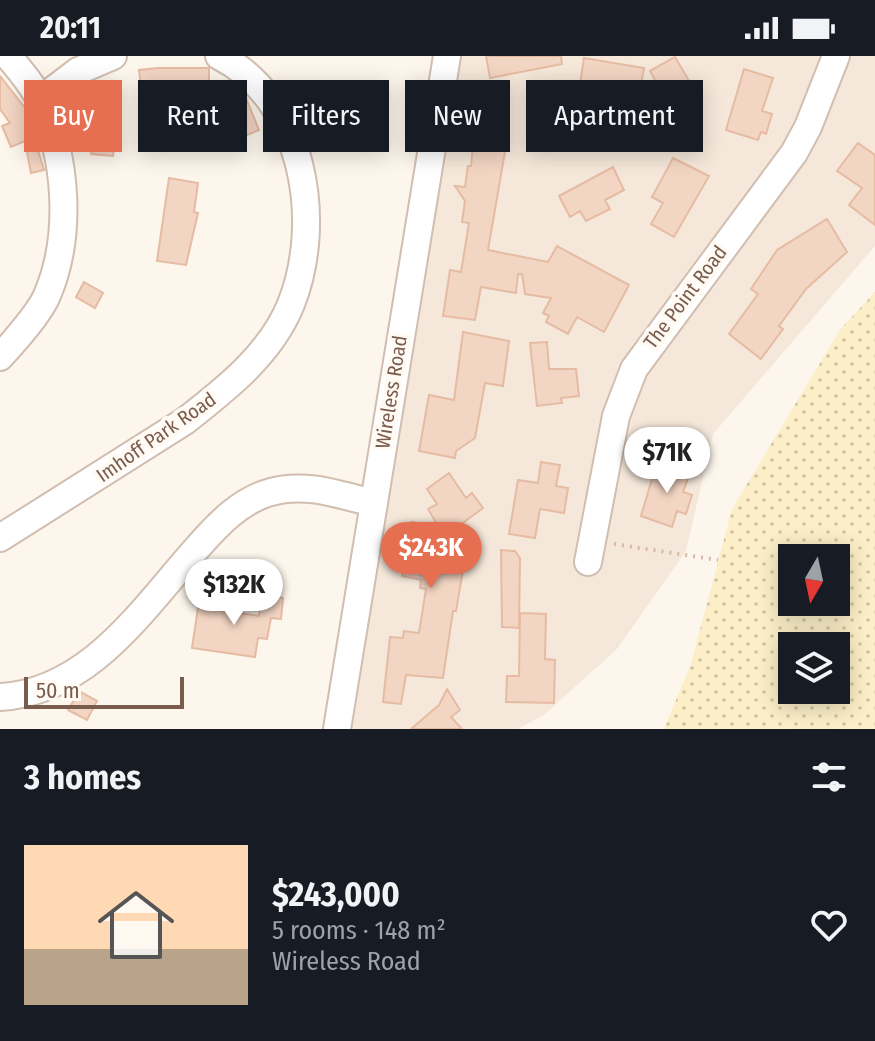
<!DOCTYPE html>
<meta charset="utf-8">
<style>
:root{--surface:#171b24;--page:#20242c;--text:#f1f3f6;--muted:#9ea1a6;--accent:#e76f51}
body{margin:0;font-family:"Fira Sans Condensed",sans-serif;background:var(--page);color:var(--text);height:100vh;display:flex;flex-direction:column;font-size:30px;white-space:nowrap}
*{box-sizing:border-box;margin:0}
p{font-size:26px;color:var(--muted)}
.icon{flex:none;width:44px;height:44px;fill:none;stroke:currentColor;stroke-width:2;stroke-linecap:round;stroke-linejoin:round}
.map{position:relative;height:673px;overflow:hidden}
.details{display:flex;flex-direction:column;background:var(--surface);flex:1}
.details>*{flex:none}
.hud{position:absolute;left:24px;top:24px;width:828px;height:72px;display:flex;gap:16px}
.needle{width:52px;rotate:189deg}
.controls{position:absolute;left:778px;top:488px;display:grid;gap:16px}
.controls a{display:grid;place-items:center;width:72px;height:72px;border-radius:0px;background:var(--surface);box-shadow:0 4px 20px #0003;font-size:40px}
.scale{position:absolute;left:24px;bottom:20px;width:160px;box-sizing:border-box;padding-left:8px;border:4px solid #7a5c4d;border-top:0;font-size:22px;line-height:28px;white-space:nowrap;color:#7a5c4d;-webkit-text-stroke:6px #fffaf3;paint-order:stroke}
.price{position:absolute;translate:-50% -68px;padding:0 18px;border-radius:28px;background:#fff;color:#222;font-size:26px;line-height:52px;filter:drop-shadow(0 2px 4px #0008)}
.price::after{content:'';position:absolute;left:50%;top:48px;width:24px;height:18px;margin-left:-12px;background:inherit;clip-path:polygon(0 0,100% 0,50% 100%)}
.price.active{background:var(--accent);color:#fff}
ul{padding:0;list-style:none}
li{display:flex;align-items:center;gap:24px;height:200px;padding:0 24px}
li span{display:grid;place-items:center;flex:none;width:224px;height:160px;border-radius:0px;color:#555}
li>.icon{margin-inline-start:auto}
span .icon{width:96px;height:96px;fill:#fffc;stroke-width:1}
li b{font-size:34px}
h2{display:flex;justify-content:space-between;align-items:center;height:96px;padding:0 24px;font-size:34px}
.pill{padding:0 28px;border-radius:0px;background:var(--surface);box-shadow:0 4px 20px #0003;font-size:28px;line-height:72px}
.pill.active{background:var(--accent);color:#fff}
.status{display:flex;justify-content:space-between;align-items:center;height:56px;padding:0 40px;background:var(--surface);direction:ltr}
.status svg{height:22px;fill:currentColor}
.map>svg:first-child{display:block}
.residential{fill:#f5e8da}
.sand{fill:url(#sand-dots);fill-rule:evenodd}
.building{fill:#f3d5c3;stroke:#e6bba3;stroke-width:2}
.lines{fill:none;stroke-linecap:round;stroke-linejoin:round}
.minor-casing{stroke:#d1beb0;stroke-width:30}
.path{stroke:#d9b8a5;stroke-width:4;stroke-dasharray:2 6;stroke-linecap:butt}
.minor{stroke:#fff;stroke-width:26}
.labels{text-anchor:middle;dominant-baseline:central;stroke-width:8;stroke-linejoin:round;paint-order:stroke}
.street-label{font-size:20px;fill:#7a5c4d;stroke:#fffaf3}
</style>
<div class="status"><b>20:11</b><svg viewBox="0 0 49 12"><path d="M0 12V9h3v3zM5 12V6h3v6zM10 12V3h3v9zM15 12V0h3v12zM26 1h20v11H26zM47 4h2v5h-2z"/></svg></div>
<div class="map">
<svg width="875" height="673" viewBox="0 0 875 673">
<defs>
<pattern id="sand-dots" width="8" height="8" patternUnits="userSpaceOnUse" patternTransform="scale(2)"><rect width="8" height="8" fill="#fcefc7"/><path d="M2 2h.1M6 6h.1" fill="none" stroke="#d1c5a4" stroke-width="1.8" stroke-linecap="round"/></pattern>
</defs>
<rect width="100%" height="100%" fill="#fdf6ec"/>
<path class="residential" d="M 447,0 L 875,0 L 875,190 L 713,378 L 686,495 L 617,593 L 544,659 L 518,673 L 337,673 Z"/>
<path class="sand" d="M 875,236 L 875,673 L 664,673 L 691,608 L 732,453 L 840,274 ZM 792,502 L 836,502 L 836,546 L 792,546 ZM 792,590 L 836,590 L 836,634 L 792,634 Z"/>
<path class="building" d="M 486,0 L 561,0 L 562,8 L 490,22 Z
M 675,1 L 692,30 L 666,44 L 650,15 Z
M 584,2 L 644,12 L 639,40 L 605,34 L 603,45 L 578,41 Z
M 158,12 L 209,12 L 209,38 L 166,40 L 166,36 L 142,40 L 139,14 Z
M 744,13 L 773,22 L 762,55 L 772,58 L 766,78 L 761,76 L 758,84 L 726,74 Z
M 0,20 L 25,52 L 44,114 L 31,117 L 25,85 L 11,91 L 2,70 L 10,67 L 0,53 Z
M 478,36 L 497,38 L 494,56 L 507,58 L 504,77 L 508,78 L 488,194 L 548,206 L 557,190 L 629,229 L 604,276 L 577,261 L 568,278 L 546,266 L 549,260 L 543,257 L 551,242 L 525,238 L 522,218 L 518,218 L 516,237 L 481,231 L 475,264 L 443,260 L 450,214 L 461,216 L 469,167 L 462,166 L 465,145 L 455,130 L 465,131 L 468,110 L 471,110 Z
M 246,42 L 259,74 L 238,83 L 224,51 Z
M 93,81 L 115,83 L 113,100 L 91,98 Z
M 858,87 L 875,99 L 875,169 L 849,149 L 862,132 L 837,115 Z
M 673,102 L 709,120 L 674,181 L 651,168 L 663,147 L 652,141 Z
M 613,111 L 624,134 L 605,144 L 610,153 L 586,165 L 580,155 L 570,161 L 559,140 Z
M 169,122 L 198,127 L 194,156 L 198,157 L 186,209 L 157,205 Z
M 827,163 L 847,196 L 806,233 L 779,270 L 783,273 L 761,303 L 729,278 L 758,238 L 751,233 L 777,194 Z
M 84,226 L 103,237 L 95,252 L 76,241 Z
M 463,276 L 509,285 L 503,330 L 485,327 L 475,382 L 456,395 L 455,402 L 419,395 L 429,339 L 454,344 Z
M 547,286 L 549,313 L 576,313 L 579,340 L 561,342 L 562,347 L 537,350 L 530,287 Z
M 652,373 L 677,382 L 669,404 L 644,396 Z
M 541,406 L 560,409 L 556,430 L 568,432 L 564,457 L 540,453 L 535,482 L 509,478 L 518,424 L 538,427 Z
M 657,406 L 690,417 L 683,436 L 692,439 L 686,458 L 677,455 L 672,471 L 641,460 Z
M 449,417 L 466,442 L 472,437 L 483,452 L 452,475 L 447,505 L 464,508 L 456,555 L 453,555 L 443,622 L 406,619 L 401,648 L 383,646 L 390,581 L 403,582 L 404,575 L 419,577 L 426,533 L 420,532 L 421,524 L 402,520 L 411,466 L 438,470 L 428,453 L 437,448 L 427,433 Z
M 501,494 L 515,495 L 520,502 L 519,572 L 502,571 Z
M 261,540 L 283,542 L 281,563 L 271,562 L 267,583 L 258,582 L 255,601 L 192,592 L 199,545 L 221,548 L 220,554 L 259,560 Z
M 520,557 L 546,558 L 545,603 L 555,604 L 554,647 L 506,646 L 507,620 L 519,620 Z
M 447,633 L 460,654 L 451,661 L 462,673 L 411,673 L 439,649 Z
M 79,635 L 97,645 L 87,664 L 68,654 Z"/>
<g class="lines">
<defs>
<path id="minor" d="M 40,44 L 78,15 L 113,0
M 0,301 C 13,287 42,254 48,237 C 72,179 67,101 40,45 C 33,29 19,13 8,0
M 0,482 L 185,365 C 226,333 271,298 291,248 C 324,165 304,43 219,0
M 588,506 L 616,360 L 634,313 L 794,97 L 808,71 L 836,0
M 0,641 C 90,636 143,552 198,491 C 218,468 241,444 271,436 C 305,426 340,439 373,447
M 337,673 L 447,0"/>
</defs>
<use href="#minor" class="minor-casing"/>
<path class="path" d="M 614,488 L 718,504"/>
<use href="#minor" class="minor"/>
</g>
<g class="labels">
<g class="street-label">
<text transform="translate(685 241) rotate(-53)">The Point Road</text>
<text transform="translate(391 336) rotate(-81)">Wireless Road</text>
<text transform="translate(156 381) rotate(-35)">Imhoff Park Road</text>
</g>
</g>
</svg>
<div class="controls">
<a><svg class="needle" viewBox="-14 -14 28 28"><path d="M0-13l5 13h-10z" fill="#e53935"/><path d="M0 13l5-13h-10z" fill="#9ea1a6"/></svg></a>
<a><svg class="icon" aria-label="layers" viewBox="0 0 24 24"><path d="M12 4l9 5-9 5-9-5zM3 14l9 5 9-5"/></svg></a>
</div>
<div class="scale">50 m</div>
<b class="price" style="left:667px;top:439px">$71K</b>
<b class="price active" style="left:431px;top:534px">$243K</b>
<b class="price" style="left:234px;top:571px">$132K</b>
<div class="hud">
<a class="pill active">Buy</a>
<a class="pill">Rent</a>
<a class="pill">Filters</a>
<a class="pill">New</a>
<a class="pill">Apartment</a>
</div>
</div>
<section class="details">
<h2>3 homes<svg class="icon" aria-label="filters" viewBox="0 0 24 24"><path d="M4 7h16M4 17h16"/><circle cx="9" cy="7" r="2"/><circle cx="15" cy="17" r="2"/></svg></h2>
<ul>
<li><span style="background:linear-gradient(#ffd9b3 65%,#b9a48a 0)"><svg class="icon" aria-label="home" viewBox="0 0 24 24"><path d="M3 11l9-7 9 7M6 9v11h12V9"/></svg></span><div><b>$243,000</b><p>5 rooms · 148 m²</p><p>Wireless Road</p></div><svg class="icon" aria-label="heart" viewBox="0 0 24 24"><path d="M12 20l-8-8c-3-5 5-10 8-4 3-6 11-1 8 4z"/></svg></li>
</ul>
</section>
